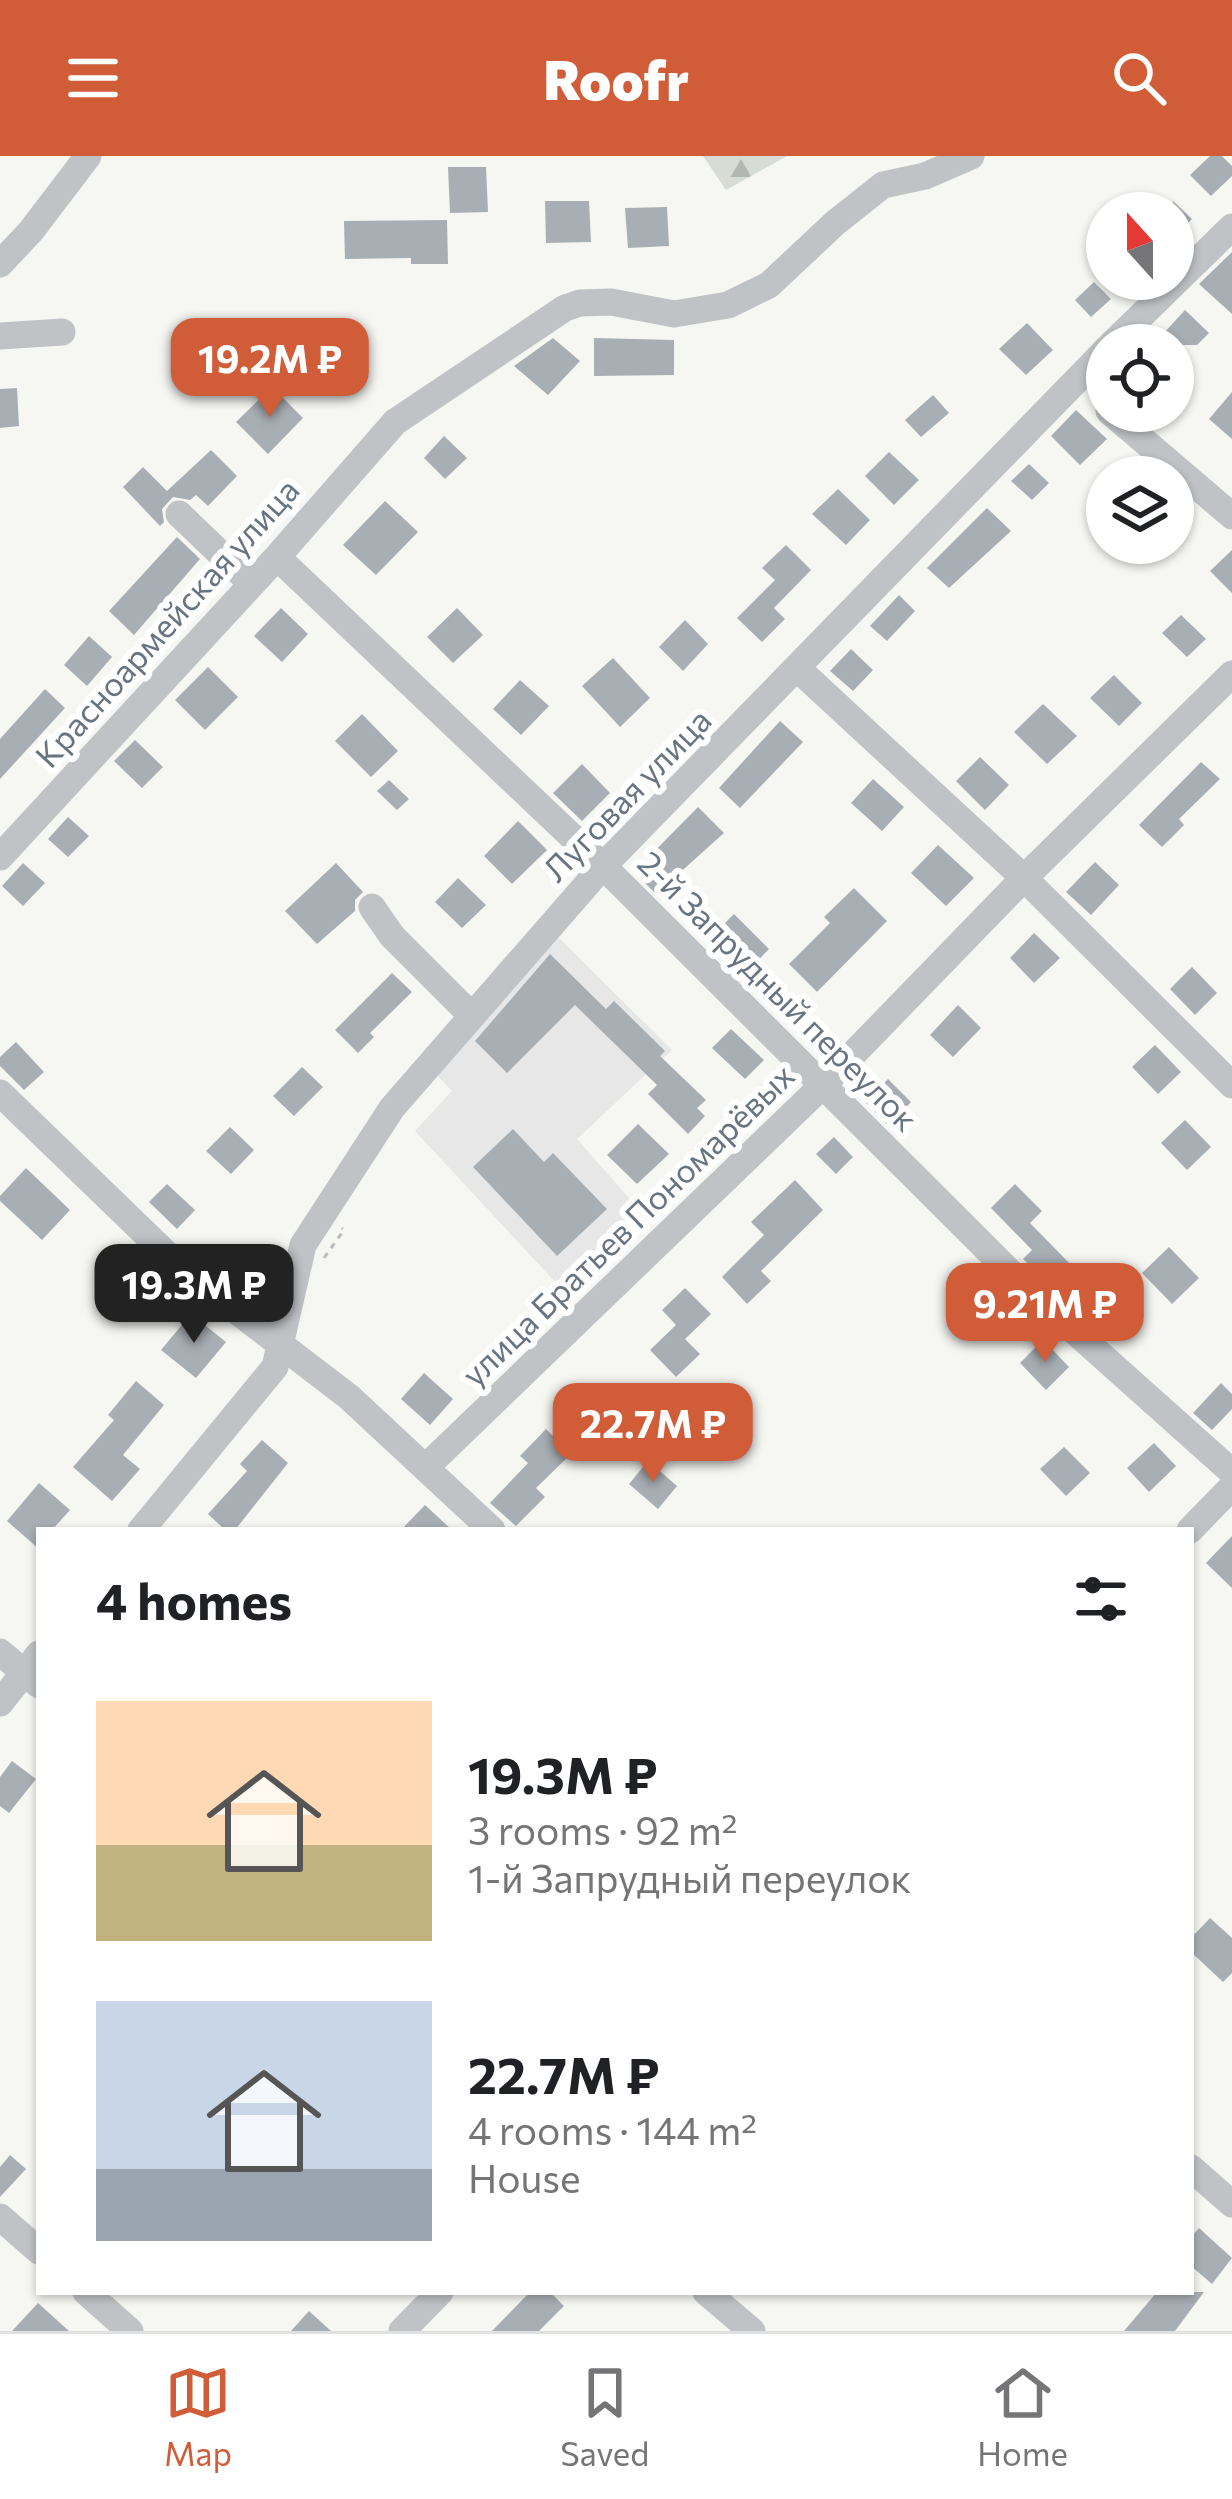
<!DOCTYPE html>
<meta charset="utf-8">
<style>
:root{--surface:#fff;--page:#f6f6f6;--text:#202124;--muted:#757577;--line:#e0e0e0;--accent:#d05d38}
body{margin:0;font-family:Commissioner,sans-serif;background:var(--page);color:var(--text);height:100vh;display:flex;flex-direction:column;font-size:45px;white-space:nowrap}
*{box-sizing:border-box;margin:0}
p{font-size:39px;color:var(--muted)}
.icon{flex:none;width:66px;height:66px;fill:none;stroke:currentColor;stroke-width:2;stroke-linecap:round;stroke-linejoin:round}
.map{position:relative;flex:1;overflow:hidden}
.panel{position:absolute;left:36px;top:1371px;width:1158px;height:768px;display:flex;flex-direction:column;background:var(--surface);border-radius:0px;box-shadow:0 3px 9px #0004}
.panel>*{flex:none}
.needle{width:78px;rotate:339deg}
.fabs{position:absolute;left:1086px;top:36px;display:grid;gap:24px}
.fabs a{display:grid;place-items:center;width:108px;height:108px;border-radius:50%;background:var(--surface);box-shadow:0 3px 9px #0004;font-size:60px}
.price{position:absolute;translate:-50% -102px;padding:0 27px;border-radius:24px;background:var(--accent);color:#fff;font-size:39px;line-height:78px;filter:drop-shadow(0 3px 6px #0008)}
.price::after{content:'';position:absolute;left:50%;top:72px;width:36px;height:27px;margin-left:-18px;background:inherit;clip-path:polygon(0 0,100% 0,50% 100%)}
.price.active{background:#222;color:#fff}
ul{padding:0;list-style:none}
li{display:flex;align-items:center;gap:36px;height:300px;padding:0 60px}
li span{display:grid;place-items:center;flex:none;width:336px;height:240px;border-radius:0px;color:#555}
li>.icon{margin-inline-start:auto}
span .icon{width:144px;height:144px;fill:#fffc;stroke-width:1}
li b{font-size:51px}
h2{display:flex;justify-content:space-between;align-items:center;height:144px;padding:0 60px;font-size:51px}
header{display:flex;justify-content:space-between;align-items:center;height:156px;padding:0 60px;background:var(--accent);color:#fff;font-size:54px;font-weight:800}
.tab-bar{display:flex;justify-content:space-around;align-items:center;height:168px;border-top:3px solid var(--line);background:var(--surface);font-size:33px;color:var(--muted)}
.tab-bar a{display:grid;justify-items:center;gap:6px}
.tab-bar .active{color:var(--accent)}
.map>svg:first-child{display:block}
.built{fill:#e6e7e6}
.forest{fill:url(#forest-firs)}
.building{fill:#a8afb4}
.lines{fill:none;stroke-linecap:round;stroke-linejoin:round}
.path{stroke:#b9bcbe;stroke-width:3;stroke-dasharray:6 6;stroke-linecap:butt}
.minor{stroke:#bfc3c6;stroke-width:27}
.labels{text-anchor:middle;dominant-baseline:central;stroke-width:12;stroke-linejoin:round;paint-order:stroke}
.street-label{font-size:33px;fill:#687581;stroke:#fff}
</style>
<header><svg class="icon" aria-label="menu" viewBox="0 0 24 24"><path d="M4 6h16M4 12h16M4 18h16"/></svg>Roofr<svg class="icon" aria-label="search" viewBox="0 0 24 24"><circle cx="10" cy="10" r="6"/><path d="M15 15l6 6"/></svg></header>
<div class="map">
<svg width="1232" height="2175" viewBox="0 0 1232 2175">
<defs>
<pattern id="forest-firs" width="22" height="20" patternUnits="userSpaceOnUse" patternTransform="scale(3)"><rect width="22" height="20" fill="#d7dcd4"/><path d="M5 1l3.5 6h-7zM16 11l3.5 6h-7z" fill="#b2b7b1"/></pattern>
</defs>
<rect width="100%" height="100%" fill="#f6f6f3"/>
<path class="built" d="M 559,782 L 672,894 L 577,983 L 649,1065 L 571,1143 L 415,975 L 452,935 L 432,914 Z"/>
<path class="forest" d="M 703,0 L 787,0 L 726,34 Z"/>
<path class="building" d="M 1210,0 L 1222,0 L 1232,10 L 1232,20 L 1211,40 L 1190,19 Z
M 448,11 L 486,11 L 488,56 L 450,57 Z
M 545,45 L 589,45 L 591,86 L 546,87 Z
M 1173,45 L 1192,63 L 1173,83 Z
M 667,51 L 669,90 L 628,92 L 625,52 Z
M 447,64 L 448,108 L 411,108 L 411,102 L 345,103 L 344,65 Z
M 1232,96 L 1232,158 L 1199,128 Z
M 1094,126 L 1111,143 L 1091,161 L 1075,144 Z
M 1185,154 L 1209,177 L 1197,189 L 1153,189 Z
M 1027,167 L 1053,194 L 1026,219 L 999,193 Z
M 553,182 L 580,205 L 548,239 L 514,210 Z
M 594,182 L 674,184 L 674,219 L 594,220 Z
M 1173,193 L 1190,209 L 1173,227 Z
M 272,231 L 303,262 L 268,298 L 236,266 Z
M 17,232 L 19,270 L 0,272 L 0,233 Z
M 1232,236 L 1232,283 L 1209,263 Z
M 933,239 L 949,257 L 921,281 L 905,264 Z
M 1076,254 L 1107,283 L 1080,309 L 1051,280 Z
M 444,280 L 467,302 L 445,323 L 424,302 Z
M 211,294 L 237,320 L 208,350 L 196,339 L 190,344 L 173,341 L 162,353 L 164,366 L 160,370 L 123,331 L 143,311 L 167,335 Z
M 889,296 L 919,324 L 894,349 L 865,320 Z
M 1029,308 L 1049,327 L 1032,344 L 1011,325 Z
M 838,333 L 870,364 L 846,389 L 812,358 Z
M 385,345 L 418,376 L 376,419 L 343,389 Z
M 987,352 L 1011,375 L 949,432 L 927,412 Z
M 177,381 L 200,403 L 134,479 L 109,455 Z
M 786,389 L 811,414 L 774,452 L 785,463 L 762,486 L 737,462 L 775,424 L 762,412 Z
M 1232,394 L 1232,437 L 1210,415 Z
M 899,439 L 915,455 L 887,485 L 870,470 Z
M 281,452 L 308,478 L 282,506 L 254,480 Z
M 457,452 L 483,479 L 453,507 L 427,481 Z
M 1181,459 L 1206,483 L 1187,501 L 1162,477 Z
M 685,464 L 708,488 L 683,515 L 659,491 Z
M 89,480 L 112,501 L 87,530 L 64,509 Z
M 851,493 L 873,514 L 853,535 L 830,515 Z
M 613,502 L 650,542 L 620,571 L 582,530 Z
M 208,511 L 238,541 L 205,574 L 175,544 Z
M 1114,519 L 1142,547 L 1119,570 L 1090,542 Z
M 520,524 L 549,550 L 521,579 L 493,553 Z
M 45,533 L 65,552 L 0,623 L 0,583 Z
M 1043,548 L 1077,580 L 1047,608 L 1014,576 Z
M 362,558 L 398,595 L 371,621 L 335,585 Z
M 780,565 L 803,586 L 740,652 L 719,632 Z
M 135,584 L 163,611 L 142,632 L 114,605 Z
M 980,601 L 1009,629 L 985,654 L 956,625 Z
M 1201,606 L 1220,623 L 1179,663 L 1184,669 L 1162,691 L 1139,669 Z
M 582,608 L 610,637 L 582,665 L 553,637 Z
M 873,623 L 904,651 L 882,675 L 851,647 Z
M 389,624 L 409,643 L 397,654 L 377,635 Z
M 698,651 L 724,677 L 656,738 L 634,716 Z
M 68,661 L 89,680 L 68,701 L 48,683 Z
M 518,665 L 547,694 L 512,728 L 484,700 Z
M 938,689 L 974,722 L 946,750 L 911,717 Z
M 1095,706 L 1119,729 L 1091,759 L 1066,736 Z
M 23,707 L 45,727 L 23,750 L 2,730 Z
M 336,707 L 363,736 L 355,744 L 355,755 L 317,788 L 285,755 Z
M 458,722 L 486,749 L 462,772 L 435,746 Z
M 854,732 L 887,765 L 817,836 L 789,808 L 830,767 L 824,761 Z
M 734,758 L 769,793 L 743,820 L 707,785 Z
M 1034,777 L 1060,802 L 1034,827 L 1010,802 Z
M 550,798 L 606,853 L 614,845 L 665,895 L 660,900 L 706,944 L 697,952 L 705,960 L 688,978 L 648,938 L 657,929 L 575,849 L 507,917 L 475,885 Z
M 1192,811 L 1217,837 L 1195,859 L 1170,833 Z
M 392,817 L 412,836 L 370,877 L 374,881 L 358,897 L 335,874 Z
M 958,849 L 981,872 L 953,901 L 930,879 Z
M 731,873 L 764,904 L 745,923 L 712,892 Z
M 16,886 L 44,916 L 24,934 L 0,910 L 0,901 Z
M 1155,889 L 1181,916 L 1158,938 L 1132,911 Z
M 302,911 L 323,931 L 294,960 L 273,940 Z
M 888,923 L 911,946 L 889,970 L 866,947 Z
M 1185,964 L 1211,991 L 1187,1014 L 1161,987 Z
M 638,968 L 669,998 L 637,1028 L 607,999 Z
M 230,971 L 254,994 L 231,1018 L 206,995 Z
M 513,973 L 544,1006 L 553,997 L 607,1053 L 557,1100 L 473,1011 Z
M 834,981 L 853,1001 L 836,1018 L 816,998 Z
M 26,1012 L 70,1054 L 42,1084 L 0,1045 L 0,1040 Z
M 795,1024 L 823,1054 L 761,1115 L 771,1125 L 747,1148 L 722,1121 L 764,1079 L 751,1066 Z
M 167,1028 L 195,1054 L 177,1073 L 149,1046 Z
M 1015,1028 L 1042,1055 L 1030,1067 L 1075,1113 L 1054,1133 L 1023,1103 L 1032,1094 L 991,1052 Z
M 1169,1091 L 1199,1122 L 1172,1148 L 1142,1117 Z
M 685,1132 L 711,1158 L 685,1183 L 700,1198 L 676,1221 L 650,1194 L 676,1169 L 662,1154 Z
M 191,1158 L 226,1186 L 196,1222 L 161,1194 Z
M 1043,1184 L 1069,1211 L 1046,1234 L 1020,1207 Z
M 424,1217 L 453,1243 L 430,1269 L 401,1243 Z
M 136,1225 L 164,1249 L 123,1299 L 140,1313 L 112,1345 L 73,1311 L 114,1264 L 108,1259 Z
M 637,1227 L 661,1249 L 634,1278 L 610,1256 Z
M 1221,1227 L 1232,1238 L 1232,1253 L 1212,1274 L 1193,1257 Z
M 546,1273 L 571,1298 L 536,1332 L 545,1341 L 516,1370 L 490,1347 L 528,1307 L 520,1300 Z
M 262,1284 L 288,1307 L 235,1374 L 225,1374 L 208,1358 L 247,1315 L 240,1308 Z
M 1154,1287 L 1176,1310 L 1149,1336 L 1127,1312 Z
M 1064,1291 L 1090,1317 L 1066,1340 L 1040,1313 Z
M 648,1305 L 677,1330 L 658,1353 L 629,1328 Z
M 39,1327 L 70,1354 L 52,1374 L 39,1374 L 39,1393 L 7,1365 Z
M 425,1349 L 452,1374 L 401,1374 Z
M 1232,1380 L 1232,1432 L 1206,1407 Z
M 12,1605 L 36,1623 L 9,1657 L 0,1650 L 0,1621 Z
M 1210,1762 L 1232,1782 L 1232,1817 L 1223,1826 L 1191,1796 L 1191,1782 Z
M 10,1999 L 26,2013 L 0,2041 L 0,2011 Z
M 1199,2072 L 1232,2102 L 1212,2128 L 1191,2110 L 1191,2081 Z
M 530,2136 L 550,2136 L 564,2150 L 539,2175 L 492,2175 Z
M 1157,2136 L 1204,2136 L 1175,2175 L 1124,2175 Z
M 38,2147 L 69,2175 L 12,2175 Z
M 309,2155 L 331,2175 L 291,2175 Z"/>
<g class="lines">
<path class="path" d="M 324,1102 L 344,1074 L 342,1072"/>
<path class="minor" d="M 0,108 L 31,75 L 88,0
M 0,180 L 62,176
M 1111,189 L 1232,71
M 1109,255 L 1232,360
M 179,358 L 252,428
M 277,401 L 603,710 L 1026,1132 L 1232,1316
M 798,513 L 1024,722 L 1232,929
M 0,701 L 277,401 L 395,266 L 565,152 L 580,147 L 611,146 L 674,158 L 728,149 L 769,129 L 835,67 L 883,29 L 925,20 L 971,0
M 372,751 L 392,780 L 471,859
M 0,937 L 182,1113 L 349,1241 L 492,1374
M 426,1311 L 824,928 L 1024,722 L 1232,518
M 141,1374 L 275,1211 L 303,1089 L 392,952 L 603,710 L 1107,193
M 1190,1374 L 1232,1331
M 0,1496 L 39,1529
M 0,1547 L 39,1498
M 1191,2012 L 1232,2048
M 0,2061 L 39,2095
M 86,2136 L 130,2175
M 706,2136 L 752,2175
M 402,2175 L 440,2136"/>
</g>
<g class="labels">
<g class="street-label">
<text transform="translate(166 466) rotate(-48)">Красноармейская улица</text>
<text transform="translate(626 638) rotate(-46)">Луговая улица</text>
<text transform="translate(779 834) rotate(45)">2-й Запрудный переулок</text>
<text transform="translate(627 1068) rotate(-44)">улица Братьев Пономарёвых</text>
</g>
</g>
</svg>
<div class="fabs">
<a><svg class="needle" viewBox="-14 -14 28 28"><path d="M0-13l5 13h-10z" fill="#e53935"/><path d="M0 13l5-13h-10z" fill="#757577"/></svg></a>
<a><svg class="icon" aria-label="locate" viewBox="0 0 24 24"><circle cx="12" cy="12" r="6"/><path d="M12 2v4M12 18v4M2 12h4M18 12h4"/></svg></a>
<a><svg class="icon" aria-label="layers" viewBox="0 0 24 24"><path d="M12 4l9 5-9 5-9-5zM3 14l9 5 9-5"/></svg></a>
</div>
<b class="price" style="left:270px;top:264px">19.2M ₽</b>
<b class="price active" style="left:194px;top:1190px">19.3M ₽</b>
<b class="price" style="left:1045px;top:1209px">9.21M ₽</b>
<b class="price" style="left:653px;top:1329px">22.7M ₽</b>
<section class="panel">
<h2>4 homes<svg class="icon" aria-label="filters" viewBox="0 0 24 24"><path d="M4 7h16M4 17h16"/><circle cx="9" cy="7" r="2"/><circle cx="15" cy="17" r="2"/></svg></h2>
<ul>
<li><span style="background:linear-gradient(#ffd9b3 60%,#c2b280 0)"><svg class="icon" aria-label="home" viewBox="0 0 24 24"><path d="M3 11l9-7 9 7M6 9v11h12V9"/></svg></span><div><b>19.3M ₽</b><p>3 rooms · 92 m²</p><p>1-й Запрудный переулок</p></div></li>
<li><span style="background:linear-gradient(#c9d6e8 70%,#9aa5b1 0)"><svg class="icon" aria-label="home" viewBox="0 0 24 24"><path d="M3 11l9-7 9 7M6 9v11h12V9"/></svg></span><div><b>22.7M ₽</b><p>4 rooms · 144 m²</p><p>House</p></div></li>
</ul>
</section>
</div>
<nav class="tab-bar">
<a class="active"><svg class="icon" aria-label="map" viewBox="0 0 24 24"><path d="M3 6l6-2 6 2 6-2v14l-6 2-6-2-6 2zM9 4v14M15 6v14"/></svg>Map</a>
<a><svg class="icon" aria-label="saved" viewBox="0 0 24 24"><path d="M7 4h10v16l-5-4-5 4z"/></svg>Saved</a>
<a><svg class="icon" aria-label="home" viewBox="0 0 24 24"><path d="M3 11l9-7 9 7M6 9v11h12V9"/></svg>Home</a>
</nav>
